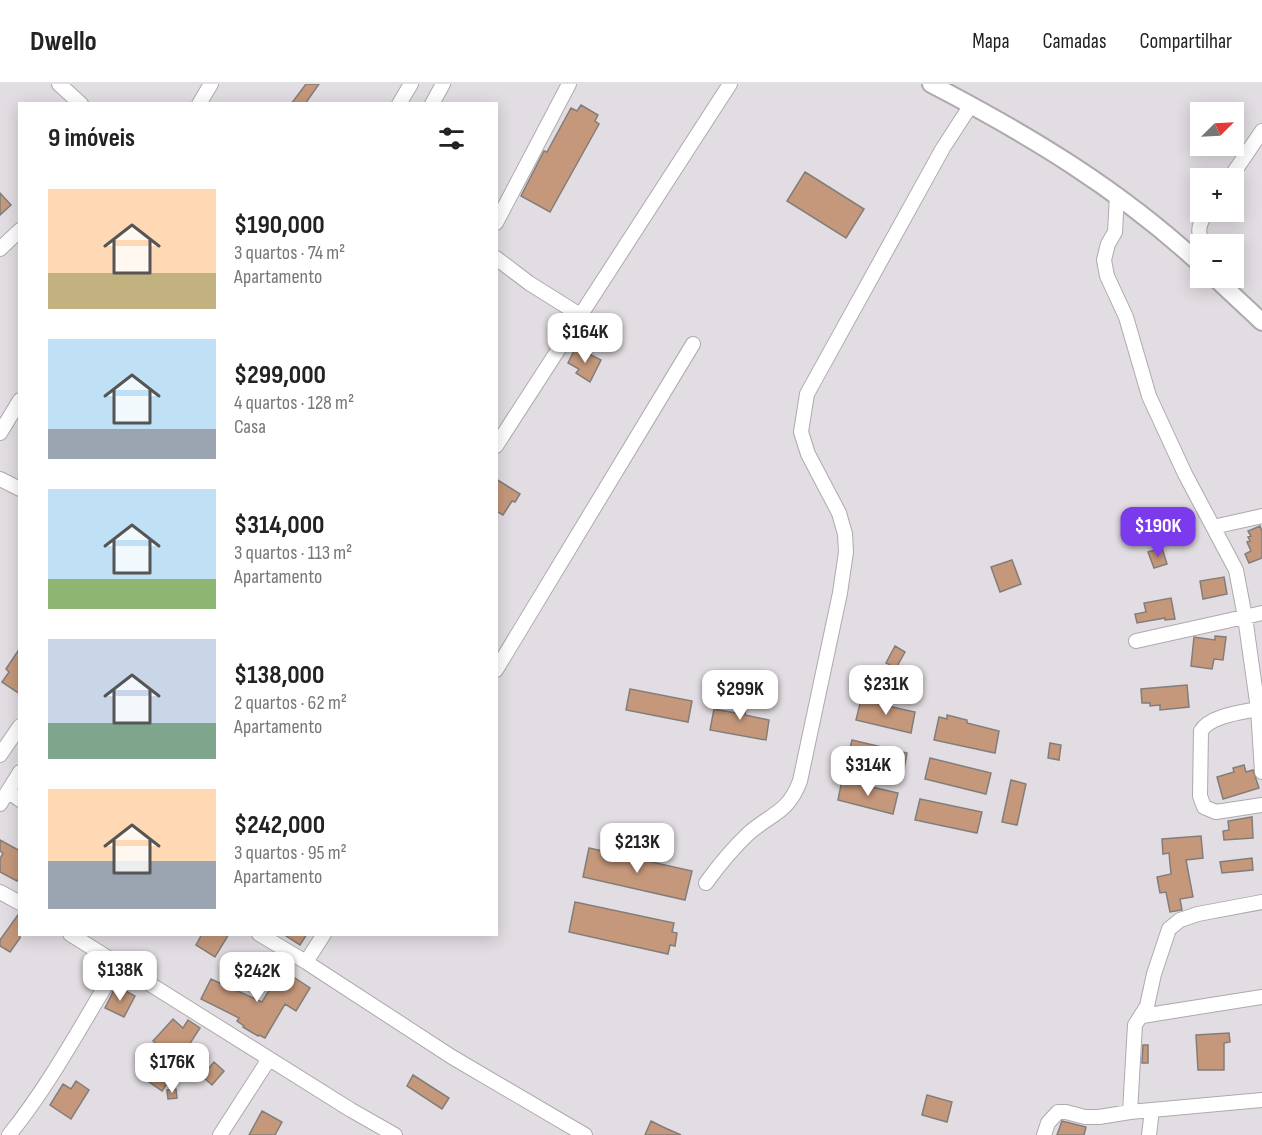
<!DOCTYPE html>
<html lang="pt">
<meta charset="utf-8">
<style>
:root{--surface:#fff;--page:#f2f2f2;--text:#222;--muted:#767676;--line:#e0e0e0;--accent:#7c3aed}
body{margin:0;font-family:"Sofia Sans Condensed",sans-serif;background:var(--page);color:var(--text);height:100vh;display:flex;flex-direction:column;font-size:22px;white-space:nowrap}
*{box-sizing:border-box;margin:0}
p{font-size:20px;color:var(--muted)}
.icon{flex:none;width:33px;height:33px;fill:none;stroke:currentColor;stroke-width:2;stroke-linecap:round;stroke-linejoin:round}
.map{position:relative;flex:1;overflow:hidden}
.panel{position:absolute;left:18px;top:18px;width:480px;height:834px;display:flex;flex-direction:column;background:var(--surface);border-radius:0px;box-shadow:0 3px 15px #0003}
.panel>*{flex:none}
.needle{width:39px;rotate:66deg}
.tools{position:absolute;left:1190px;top:18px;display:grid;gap:12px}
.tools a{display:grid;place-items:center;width:54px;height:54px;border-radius:0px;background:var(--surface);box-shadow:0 3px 15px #0003;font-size:30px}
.price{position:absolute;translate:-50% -51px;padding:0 14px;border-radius:12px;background:#fff;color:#222;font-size:20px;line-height:39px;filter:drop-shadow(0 2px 3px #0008)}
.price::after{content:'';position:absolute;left:50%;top:36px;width:18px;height:14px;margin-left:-9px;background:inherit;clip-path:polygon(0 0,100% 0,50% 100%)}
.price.on{background:var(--accent);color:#fff}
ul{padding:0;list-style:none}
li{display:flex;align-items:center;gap:18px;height:150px;padding:0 30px}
li span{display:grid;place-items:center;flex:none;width:168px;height:120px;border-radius:0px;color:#555}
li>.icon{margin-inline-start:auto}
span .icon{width:72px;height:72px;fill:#fffc;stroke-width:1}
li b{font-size:26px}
h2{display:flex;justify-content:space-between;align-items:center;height:72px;padding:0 30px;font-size:26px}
header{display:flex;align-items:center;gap:36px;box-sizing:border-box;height:84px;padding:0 30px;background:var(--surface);border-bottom:2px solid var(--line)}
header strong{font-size:28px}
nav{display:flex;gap:33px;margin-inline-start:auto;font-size:21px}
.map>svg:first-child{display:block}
.building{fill:#c5987b;stroke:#837d7a;stroke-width:1.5}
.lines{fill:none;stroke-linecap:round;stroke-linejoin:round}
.minor-casing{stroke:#aea9ad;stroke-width:16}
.tertiary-casing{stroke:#aea9ad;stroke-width:20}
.minor{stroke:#fff;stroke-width:14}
.tertiary{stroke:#fff;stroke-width:16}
</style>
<header>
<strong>Dwello</strong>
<nav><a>Mapa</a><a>Camadas</a><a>Compartilhar</a></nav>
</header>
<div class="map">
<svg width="1262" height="1051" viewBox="0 0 1262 1051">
<rect width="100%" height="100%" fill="#e2dde2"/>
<path class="building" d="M 306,0 L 319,0 L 305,20 L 291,20 Z
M 581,21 L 598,31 L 595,37 L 599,40 L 550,128 L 521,112 L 544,67 L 547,68 L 571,24 L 577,27 Z
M 805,88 L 864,125 L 846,154 L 787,117 Z
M 0,109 L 11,121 L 0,131 Z
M 576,263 L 601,276 L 590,298 L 576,289 L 579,285 L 568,279 Z
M 496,395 L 520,410 L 515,418 L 512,417 L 503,431 L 496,427 Z
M 1260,442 L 1262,447 L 1262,474 L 1249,479 L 1245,470 L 1251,467 L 1247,458 L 1250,457 L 1248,453 L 1251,452 L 1248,447 Z
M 1162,464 L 1167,480 L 1154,484 L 1148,468 Z
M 1012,476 L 1021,500 L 1000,508 L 991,483 Z
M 1224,493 L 1227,510 L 1203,515 L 1200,497 Z
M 1171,514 L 1175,535 L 1165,536 L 1165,534 L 1137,539 L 1135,530 L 1146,528 L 1144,519 Z
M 1215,552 L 1226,553 L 1223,576 L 1214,575 L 1212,585 L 1191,582 L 1194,553 L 1215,556 Z
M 895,562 L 905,568 L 896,584 L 886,579 Z
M 20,564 L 20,610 L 2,598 L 9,588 L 6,585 Z
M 1187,601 L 1189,623 L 1160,626 L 1160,621 L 1150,622 L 1150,619 L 1142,619 L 1141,605 Z
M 630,605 L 692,617 L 688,638 L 626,626 Z
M 739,606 L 748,607 L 745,631 L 769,636 L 766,656 L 710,646 L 714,625 L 736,629 Z
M 861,616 L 915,628 L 911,649 L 856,636 Z
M 947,631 L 967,636 L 967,639 L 999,647 L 995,669 L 934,656 L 939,633 L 947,635 Z
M 852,656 L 907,669 L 903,690 L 847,677 Z
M 1050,659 L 1061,661 L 1059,676 L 1048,674 Z
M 930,674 L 991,689 L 986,710 L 925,695 Z
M 1244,681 L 1246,688 L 1253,686 L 1259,704 L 1223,715 L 1217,693 L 1234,688 L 1233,684 Z
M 842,696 L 898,709 L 893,730 L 838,716 Z
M 1011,696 L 1026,700 L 1017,741 L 1002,738 Z
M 920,715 L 982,728 L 977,749 L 915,736 Z
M 1252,733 L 1253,754 L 1224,756 L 1223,747 L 1229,746 L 1228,737 Z
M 1201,752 L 1203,774 L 1186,776 L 1193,813 L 1180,815 L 1182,826 L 1170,828 L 1166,808 L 1160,809 L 1157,793 L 1171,790 L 1169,769 L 1163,770 L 1162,755 Z
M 0,756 L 20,767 L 20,793 L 17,797 L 0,788 L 0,775 L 3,769 L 0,767 Z
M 589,764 L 692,787 L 685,816 L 583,793 Z
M 1252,774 L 1253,786 L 1222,789 L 1220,778 Z
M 575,818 L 674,839 L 672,848 L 677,849 L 675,862 L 670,861 L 668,870 L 569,848 Z
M 20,828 L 20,854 L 10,868 L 0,862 L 0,856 Z
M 202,850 L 229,850 L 215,873 L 196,861 Z
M 283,850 L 307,850 L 300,861 Z
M 289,890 L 310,904 L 296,927 L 285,920 L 265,954 L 259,951 L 258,952 L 243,943 L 244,942 L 237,937 L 239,934 L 201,915 L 211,895 L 262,918 L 278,892 L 285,897 Z
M 116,902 L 135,912 L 124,933 L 105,924 Z
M 173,935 L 183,944 L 188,936 L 200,944 L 185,967 L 188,969 L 162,1007 L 145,995 L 164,967 L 153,957 Z
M 1229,949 L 1230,958 L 1224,959 L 1224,986 L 1198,986 L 1196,951 Z
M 1143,961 L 1148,961 L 1148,979 L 1142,979 Z
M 202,978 L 209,984 L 214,978 L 224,987 L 212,1001 L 195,986 Z
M 413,991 L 449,1014 L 442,1025 L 407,1002 Z
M 76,997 L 89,1006 L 71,1035 L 50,1021 L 63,1000 L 71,1005 Z
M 176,1005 L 177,1014 L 168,1015 L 167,1006 Z
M 927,1011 L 952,1018 L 947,1038 L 922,1031 Z
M 262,1027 L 282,1038 L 275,1051 L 249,1051 Z
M 651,1037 L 663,1043 L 681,1051 L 645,1051 Z
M 1062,1037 L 1086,1043 L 1084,1051 L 1057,1051 Z"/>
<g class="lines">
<defs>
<path id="minor" d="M 59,0 L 81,20
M 199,20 L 211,0
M 399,20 L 411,0
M 432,20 L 443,0
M 1230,94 L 1262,47
M 1117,111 L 1115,148 L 1108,160 L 1104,176 L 1107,192 L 1126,233 L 1149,312 L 1185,390 L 1236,486 L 1245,533 L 1258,625 L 1262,688
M 496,139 L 569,0
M 1202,160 C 1197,147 1199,139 1207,128
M 0,165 L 20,146
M 496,174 L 529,199 L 580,231
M 0,349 L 20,316
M 496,362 L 730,0
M 0,395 L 20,405
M 1213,443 L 1262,432
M 1136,557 L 1262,529
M 496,586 L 693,260
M 1262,624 C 1245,628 1210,631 1201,647 L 1200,712 L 1204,723 L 1216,728 L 1262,721
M 0,671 L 20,642
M 8,707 L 20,716
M 0,720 L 20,688
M 706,799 C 719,781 733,764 749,749 C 772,729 788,729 800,697 L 840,509 L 846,468 L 845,450 L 839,429 L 808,370 L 801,348 L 807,310 L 943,64 L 971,21
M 0,808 L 20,819
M 70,850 L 351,1026 L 395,1051
M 259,850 L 306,878 L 452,973 L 585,1051
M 306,878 L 324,850
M 1142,932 L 1262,913
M 1130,1028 L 1135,941 L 1147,922 L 1154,890 L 1169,845 L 1180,836 L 1198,830 L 1262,818
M 9,1051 C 51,999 83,938 118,881
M 220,1051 L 269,975
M 1044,1051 L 1048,1039 L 1058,1028 L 1066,1028 L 1085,1033 L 1099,1033 L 1130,1028 L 1262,1016
M 1149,1051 L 1152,1026"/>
<path id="tertiary" d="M 931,0 C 1029,51 1119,105 1200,180
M 1215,194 L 1262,238"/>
</defs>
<use href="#minor" class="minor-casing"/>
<use href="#tertiary" class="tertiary-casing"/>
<use href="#minor" class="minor"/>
<use href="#tertiary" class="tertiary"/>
</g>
</svg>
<div class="tools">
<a><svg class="needle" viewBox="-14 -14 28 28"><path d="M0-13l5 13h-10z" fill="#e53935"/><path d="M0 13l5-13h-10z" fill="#767676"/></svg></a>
<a>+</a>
<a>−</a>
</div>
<b class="price" style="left:585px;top:280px">$164K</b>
<b class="price on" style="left:1158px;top:474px">$190K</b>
<b class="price" style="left:886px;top:632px">$231K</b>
<b class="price" style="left:740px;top:637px">$299K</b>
<b class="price" style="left:868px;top:713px">$314K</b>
<b class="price" style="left:637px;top:790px">$213K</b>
<b class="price" style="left:120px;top:918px">$138K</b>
<b class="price" style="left:257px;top:919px">$242K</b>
<b class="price" style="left:172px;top:1010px">$176K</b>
<section class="panel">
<h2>9 imóveis<svg class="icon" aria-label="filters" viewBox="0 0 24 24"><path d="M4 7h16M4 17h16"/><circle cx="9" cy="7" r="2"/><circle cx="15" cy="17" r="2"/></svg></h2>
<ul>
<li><span style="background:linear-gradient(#ffd9b3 70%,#c2b280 0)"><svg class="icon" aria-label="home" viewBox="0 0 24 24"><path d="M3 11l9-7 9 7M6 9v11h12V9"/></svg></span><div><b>$190,000</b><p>3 quartos · 74 m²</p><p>Apartamento</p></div></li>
<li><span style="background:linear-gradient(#bfe0f5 75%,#9aa5b1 0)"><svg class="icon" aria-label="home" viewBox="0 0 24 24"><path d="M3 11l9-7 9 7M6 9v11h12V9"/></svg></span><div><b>$299,000</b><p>4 quartos · 128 m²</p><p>Casa</p></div></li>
<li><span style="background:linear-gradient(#bfe0f5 75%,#8fb573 0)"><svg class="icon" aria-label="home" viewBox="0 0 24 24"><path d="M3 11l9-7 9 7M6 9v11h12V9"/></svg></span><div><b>$314,000</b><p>3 quartos · 113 m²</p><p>Apartamento</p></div></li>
<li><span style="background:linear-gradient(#c9d6e8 70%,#7fa58c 0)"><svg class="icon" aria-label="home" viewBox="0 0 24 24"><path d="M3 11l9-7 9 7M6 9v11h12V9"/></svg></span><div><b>$138,000</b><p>2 quartos · 62 m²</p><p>Apartamento</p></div></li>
<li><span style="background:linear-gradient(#ffd9b3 60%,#9aa5b1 0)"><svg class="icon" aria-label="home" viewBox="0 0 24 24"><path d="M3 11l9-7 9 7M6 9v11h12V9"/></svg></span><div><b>$242,000</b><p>3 quartos · 95 m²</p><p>Apartamento</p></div></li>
</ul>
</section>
</div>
